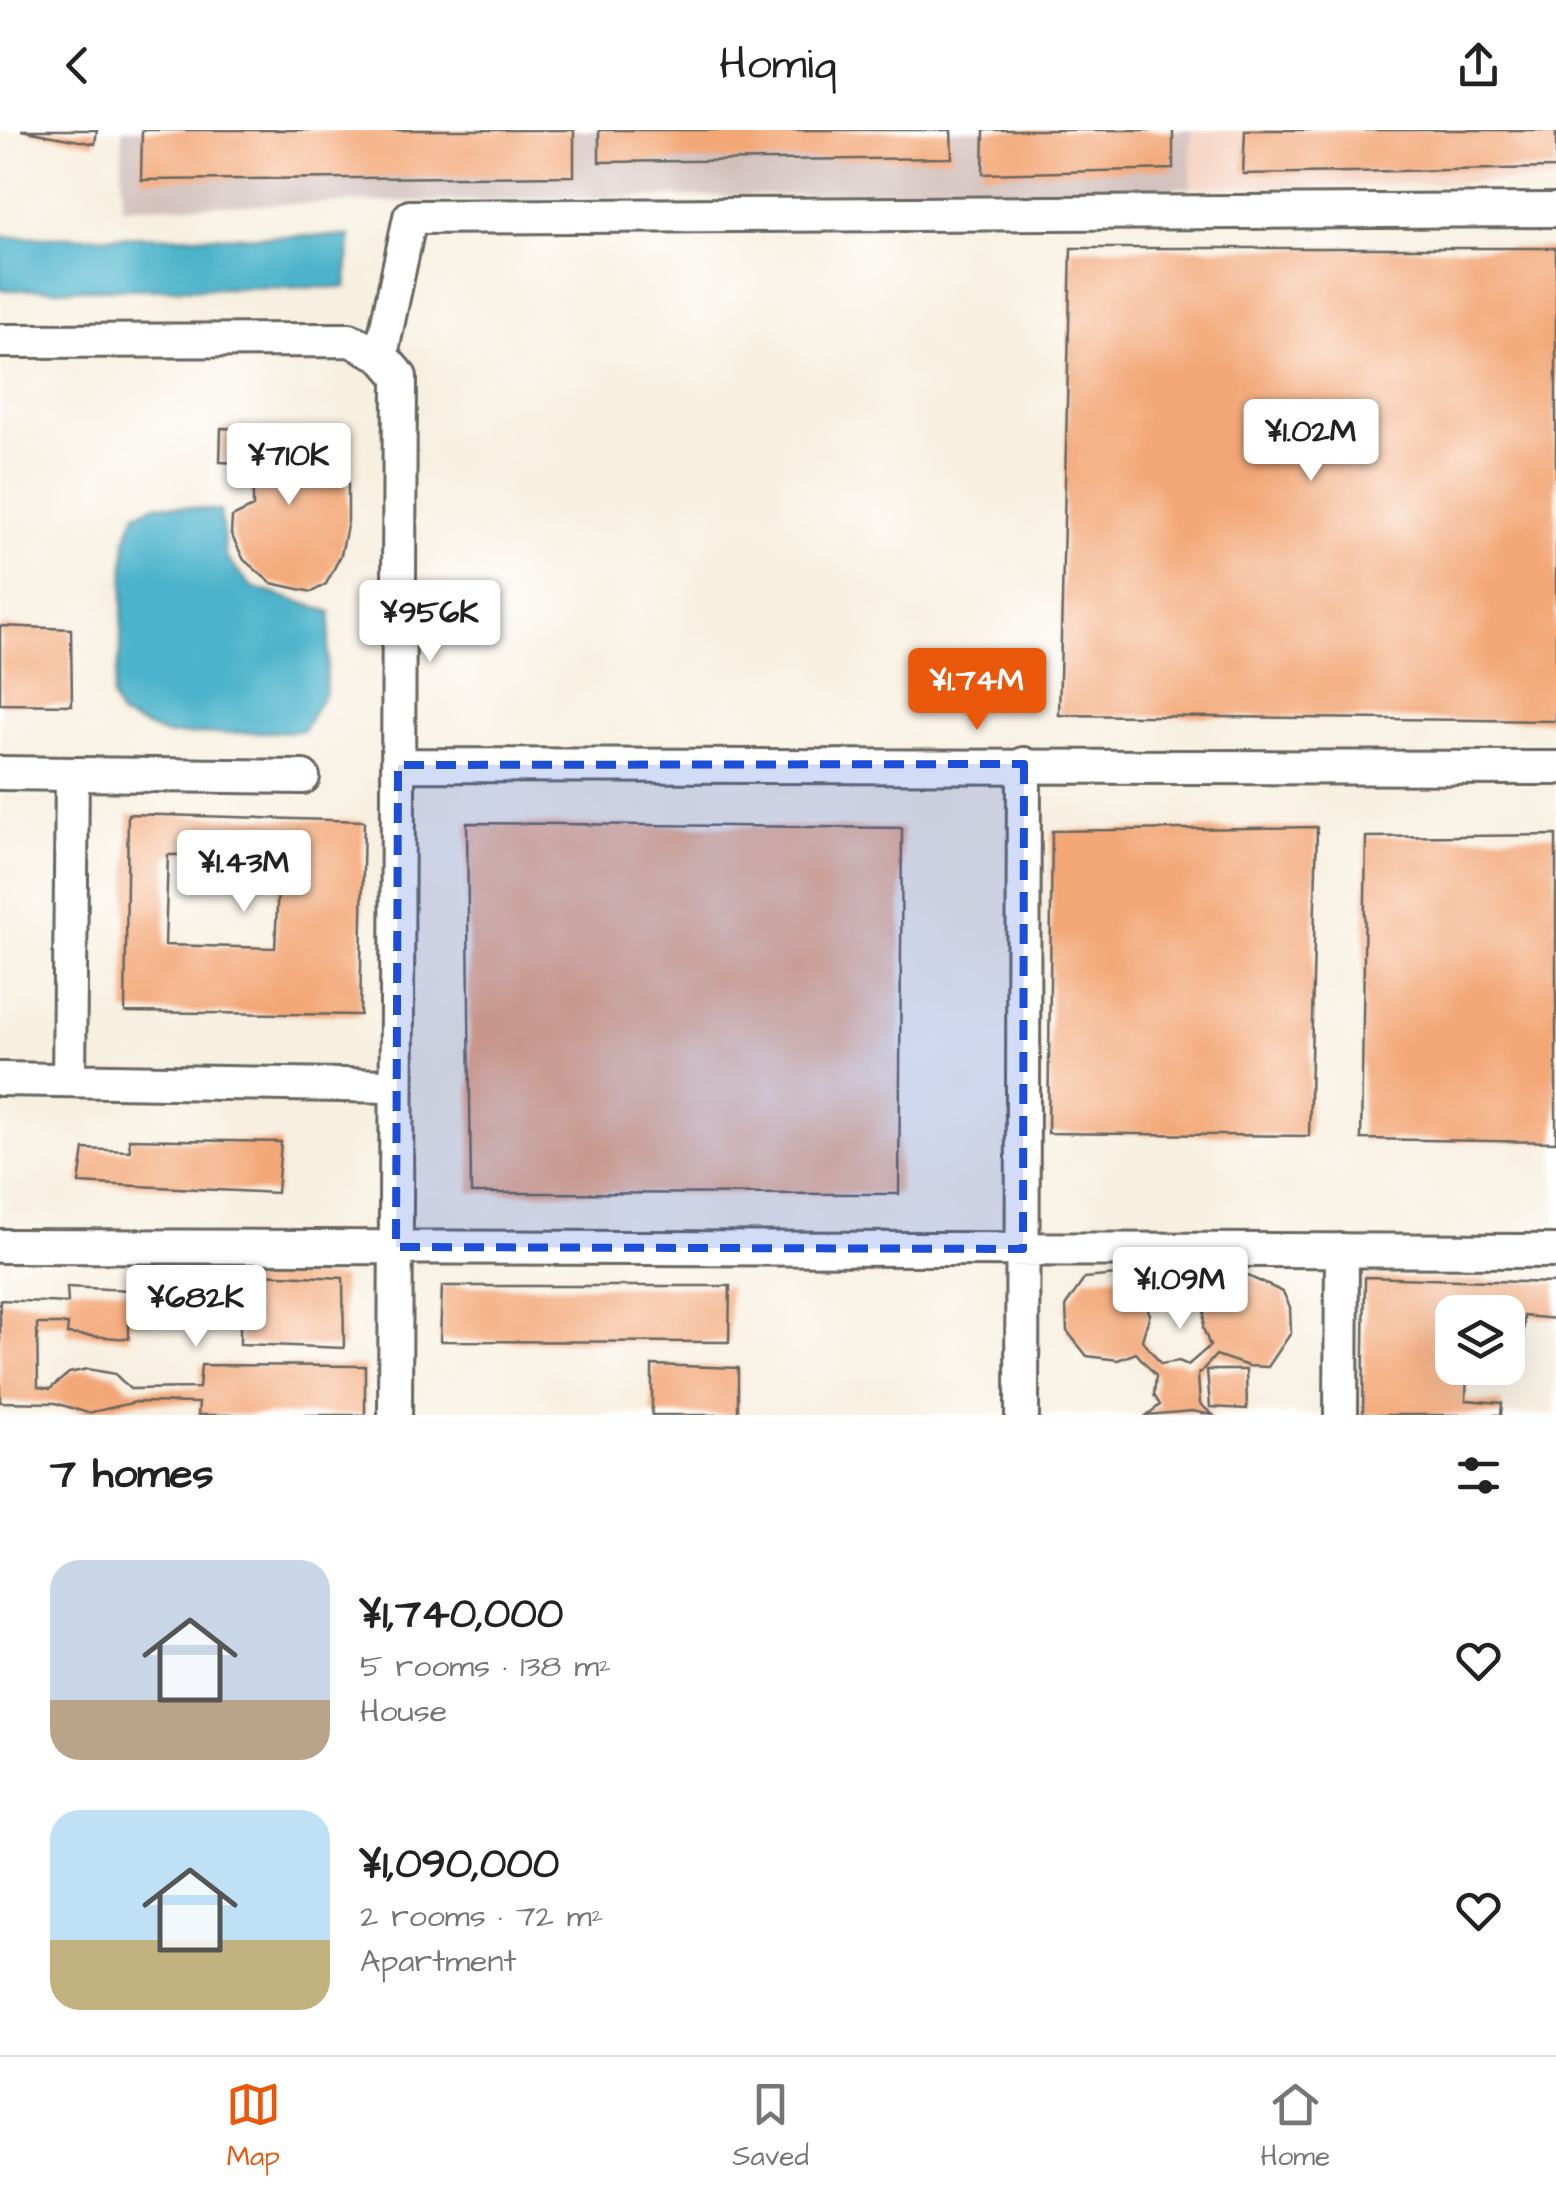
<!DOCTYPE html>
<meta charset="utf-8">
<style>
:root{--surface:#fff;--page:#f6f6f6;--text:#222;--muted:#767676;--line:#e0e0e0;--accent:#ea580c}
body{margin:0;font-family:"Architects Daughter",sans-serif;background:var(--page);color:var(--text);height:100vh;display:flex;flex-direction:column;font-size:38px;white-space:nowrap}
*{box-sizing:border-box;margin:0}
p{font-size:32px;color:var(--muted)}
.icon{flex:none;width:55px;height:55px;fill:none;stroke:currentColor;stroke-width:2;stroke-linecap:round;stroke-linejoin:round}
.map{position:relative;height:1285px;overflow:hidden}
.details{display:flex;flex-direction:column;background:var(--surface);flex:1}
.details>*{flex:none}
.controls{position:absolute;left:1435px;top:1165px;display:grid;gap:20px}
.controls a{display:grid;place-items:center;width:90px;height:90px;border-radius:20px;background:var(--surface);box-shadow:0 10px 40px #0002;font-size:50px}
.price{position:absolute;translate:-50% -85px;padding:0 22px;border-radius:10px;background:#fff;color:#222;font-size:32px;line-height:65px;filter:drop-shadow(0 2px 5px #0008)}
.price::after{content:'';position:absolute;left:50%;top:60px;width:30px;height:22px;margin-left:-15px;background:inherit;clip-path:polygon(0 0,100% 0,50% 100%)}
.price.current{background:var(--accent);color:#fff}
ul{padding:0;list-style:none}
li{display:flex;align-items:center;gap:30px;height:250px;padding:0 50px}
li span{display:grid;place-items:center;flex:none;width:280px;height:200px;border-radius:30px;color:#555}
li>.icon{margin-inline-start:auto}
span .icon{width:120px;height:120px;fill:#fffc;stroke-width:1}
li b{font-size:42px}
h2{display:flex;justify-content:space-between;align-items:center;height:120px;padding:0 50px;font-size:42px}
header{display:flex;justify-content:space-between;align-items:center;height:130px;padding:0 50px;background:var(--surface);font-size:45px;font-weight:600}
.dock{display:flex;justify-content:space-around;align-items:center;height:140px;border-top:2px solid var(--line);background:var(--surface);font-size:28px;color:var(--muted)}
.dock a{display:grid;justify-items:center;gap:5px}
.dock .current{color:var(--accent)}
.map>svg:first-child{display:block}
.built{fill:#f5d3c1}
.industrial{fill:#d1c0bc}
.water{fill:#4cb3cb;stroke:#346874;stroke-width:2.5}
.building{fill:#f3a777;fill-rule:evenodd}
.lines{fill:none;stroke-linecap:round;stroke-linejoin:round}
.minor-casing{stroke:#696660;stroke-width:38}
.minor{stroke:#fff;stroke-width:32}
.marked{fill:#1d4ed8;fill-opacity:0.2;stroke:#1d4ed8;stroke-width:8;stroke-dasharray:20 12;stroke-linejoin:round}
</style>
<header><svg class="icon" aria-label="back" viewBox="0 0 24 24"><path d="M15 5l-7 7 7 7"/></svg>Homiq<svg class="icon" aria-label="share" viewBox="0 0 24 24"><path d="M12 15V3M7 8l5-5 5 5M5 13v7h14v-7"/></svg></header>
<div class="map">
<svg width="1556" height="1285" viewBox="0 0 1556 1285">
<rect width="100%" height="100%" fill="#fff"/>
<filter id="ink" filterUnits="userSpaceOnUse"><feTurbulence type="fractalNoise" baseFrequency=".01" numOctaves="2"/><feDisplacementMap in="SourceGraphic" scale="20" xChannelSelector="R" yChannelSelector="G"/><feConvolveMatrix kernelMatrix="1 2 1 2 8 2 1 2 1" color-interpolation-filters="sRGB"/></filter>
<filter id="wash" filterUnits="userSpaceOnUse"><feTurbulence type="fractalNoise" baseFrequency=".0048" numOctaves="4" result="noise"/><feDisplacementMap in="SourceGraphic" scale="40" xChannelSelector="R" yChannelSelector="G"/><feGaussianBlur stdDeviation="2.25" result="paint"/><feColorMatrix in="noise" values="0 0 0 0 0 0 0 0 0 0 0 0 0 0 0 0 0 1.4 0 .05"/><feComposite in="paint" operator="in"/></filter>
<g filter="url(#wash)">
<rect width="100%" height="100%" fill="#f7efdf"/>
<path class="built" d="M 1191,0 L 1556,0 L 1556,51 L 1191,58 Z"/>
<path class="industrial" d="M 122,0 L 1191,0 L 1191,58 L 122,77 Z"/>
<path class="water" d="M 350,106 L 346,157 L 0,160 L 0,107 Z
M 158,374 L 220,381 L 226,427 L 252,457 L 331,482 L 325,562 L 303,601 L 166,605 L 120,586 L 112,568 L 120,525 L 126,408 L 136,383 Z"/>
<g id="blocks">
<path class="building" d="M 21,0 L 97,0 L 95,14 Z
M 142,0 L 574,0 L 574,46 L 141,50 Z
M 599,0 L 951,0 L 952,28 L 599,32 Z
M 984,0 L 1173,0 L 1173,39 L 983,44 Z
M 1245,0 L 1556,0 L 1556,38 L 1243,44 Z
M 1071,118 L 1556,118 L 1556,591 L 1059,585 Z
M 221,298 L 324,303 L 321,349 L 348,353 L 348,391 L 341,425 L 326,454 L 312,462 L 271,453 L 244,430 L 231,404 L 232,387 L 253,377 L 253,351 L 281,353 L 283,335 L 220,332 Z
M 0,496 L 71,499 L 72,575 L 0,574 Z
M 128,684 L 364,691 L 360,885 L 125,882 ZM 251,724 L 252,755 L 278,755 L 275,818 L 165,815 L 168,725 Z
M 467,693 L 902,698 L 899,1064 L 471,1063 Z
M 1317,697 L 1309,1006 L 1048,1003 L 1052,701 Z
M 1556,705 L 1556,1012 L 1361,1009 L 1366,707 Z
M 129,1009 L 281,1012 L 277,1063 L 79,1053 L 84,1019 L 130,1021 Z
M 240,1143 L 343,1148 L 344,1218 L 240,1214 L 240,1194 L 129,1193 L 129,1209 L 67,1204 L 68,1194 L 37,1194 L 38,1257 L 50,1259 L 69,1243 L 88,1239 L 115,1244 L 130,1259 L 199,1258 L 201,1235 L 365,1236 L 365,1285 L 198,1285 L 199,1273 L 136,1272 L 88,1283 L 55,1273 L 0,1272 L 0,1170 L 68,1173 L 67,1157 L 129,1160 L 128,1173 L 240,1176 Z
M 1117,1145 L 1133,1153 L 1142,1167 L 1150,1184 L 1142,1210 L 1161,1234 L 1179,1231 L 1188,1235 L 1210,1216 L 1203,1198 L 1205,1173 L 1216,1158 L 1246,1145 L 1283,1162 L 1290,1177 L 1291,1203 L 1268,1237 L 1248,1236 L 1216,1225 L 1198,1245 L 1200,1274 L 1213,1285 L 1192,1281 L 1147,1285 L 1160,1275 L 1154,1265 L 1156,1246 L 1136,1223 L 1118,1230 L 1087,1226 L 1067,1201 L 1066,1175 L 1085,1148 Z
M 1365,1147 L 1556,1153 L 1556,1189 L 1524,1186 L 1523,1233 L 1508,1233 L 1508,1182 L 1452,1182 L 1452,1238 L 1467,1238 L 1466,1270 L 1502,1273 L 1501,1285 L 1363,1285 Z
M 442,1156 L 730,1156 L 729,1212 L 440,1211 Z
M 652,1235 L 738,1238 L 738,1285 L 652,1285 Z
M 1207,1240 L 1246,1240 L 1247,1279 L 1210,1277 Z"/>
</g>
</g>
<g filter="url(#ink)">
<use href="#blocks" fill-opacity="0" stroke="#696660" stroke-width="2.5"/>
<g class="lines">
<defs>
<path id="minor" d="M 0,211 L 350,210 L 381,225 L 400,247 L 395,1285
M 381,225 L 410,87 L 1556,80
M 398,635 L 1556,638
M 0,643 L 303,647
M 0,949 L 396,956
M 69,950 L 72,644
M 0,1116 L 1556,1121
M 1022,1285 L 1024,634
M 1341,1285 L 1342,1120"/>
</defs>
<use href="#minor" class="minor-casing"/>
<use href="#minor" class="minor"/>
</g>
</g>
<path class="marked" d="M 1024,634 L 1023,1119 L 396,1117 L 398,635 Z"/>
</svg>
<div class="controls">
<a><svg class="icon" aria-label="layers" viewBox="0 0 24 24"><path d="M12 4l9 5-9 5-9-5zM3 14l9 5 9-5"/></svg></a>
</div>
<b class="price" style="left:1311px;top:354px">¥1.02M</b>
<b class="price" style="left:289px;top:378px">¥710K</b>
<b class="price" style="left:430px;top:535px">¥956K</b>
<b class="price current" style="left:977px;top:603px">¥1.74M</b>
<b class="price" style="left:244px;top:785px">¥1.43M</b>
<b class="price" style="left:1180px;top:1202px">¥1.09M</b>
<b class="price" style="left:196px;top:1220px">¥682K</b>
</div>
<section class="details">
<h2>7 homes<svg class="icon" aria-label="filters" viewBox="0 0 24 24"><path d="M4 7h16M4 17h16"/><circle cx="9" cy="7" r="2"/><circle cx="15" cy="17" r="2"/></svg></h2>
<ul>
<li><span style="background:linear-gradient(#c9d6e8 70%,#b9a48a 0)"><svg class="icon" aria-label="home" viewBox="0 0 24 24"><path d="M3 11l9-7 9 7M6 9v11h12V9"/></svg></span><div><b>¥1,740,000</b><p>5 rooms · 138 m²</p><p>House</p></div><svg class="icon" aria-label="heart" viewBox="0 0 24 24"><path d="M12 20l-8-8c-3-5 5-10 8-4 3-6 11-1 8 4z"/></svg></li>
<li><span style="background:linear-gradient(#bfe0f5 65%,#c2b280 0)"><svg class="icon" aria-label="home" viewBox="0 0 24 24"><path d="M3 11l9-7 9 7M6 9v11h12V9"/></svg></span><div><b>¥1,090,000</b><p>2 rooms · 72 m²</p><p>Apartment</p></div><svg class="icon" aria-label="heart" viewBox="0 0 24 24"><path d="M12 20l-8-8c-3-5 5-10 8-4 3-6 11-1 8 4z"/></svg></li>
</ul>
</section>
<nav class="dock">
<a class="current"><svg class="icon" aria-label="map" viewBox="0 0 24 24"><path d="M3 6l6-2 6 2 6-2v14l-6 2-6-2-6 2zM9 4v14M15 6v14"/></svg>Map</a>
<a><svg class="icon" aria-label="saved" viewBox="0 0 24 24"><path d="M7 4h10v16l-5-4-5 4z"/></svg>Saved</a>
<a><svg class="icon" aria-label="home" viewBox="0 0 24 24"><path d="M3 11l9-7 9 7M6 9v11h12V9"/></svg>Home</a>
</nav>
